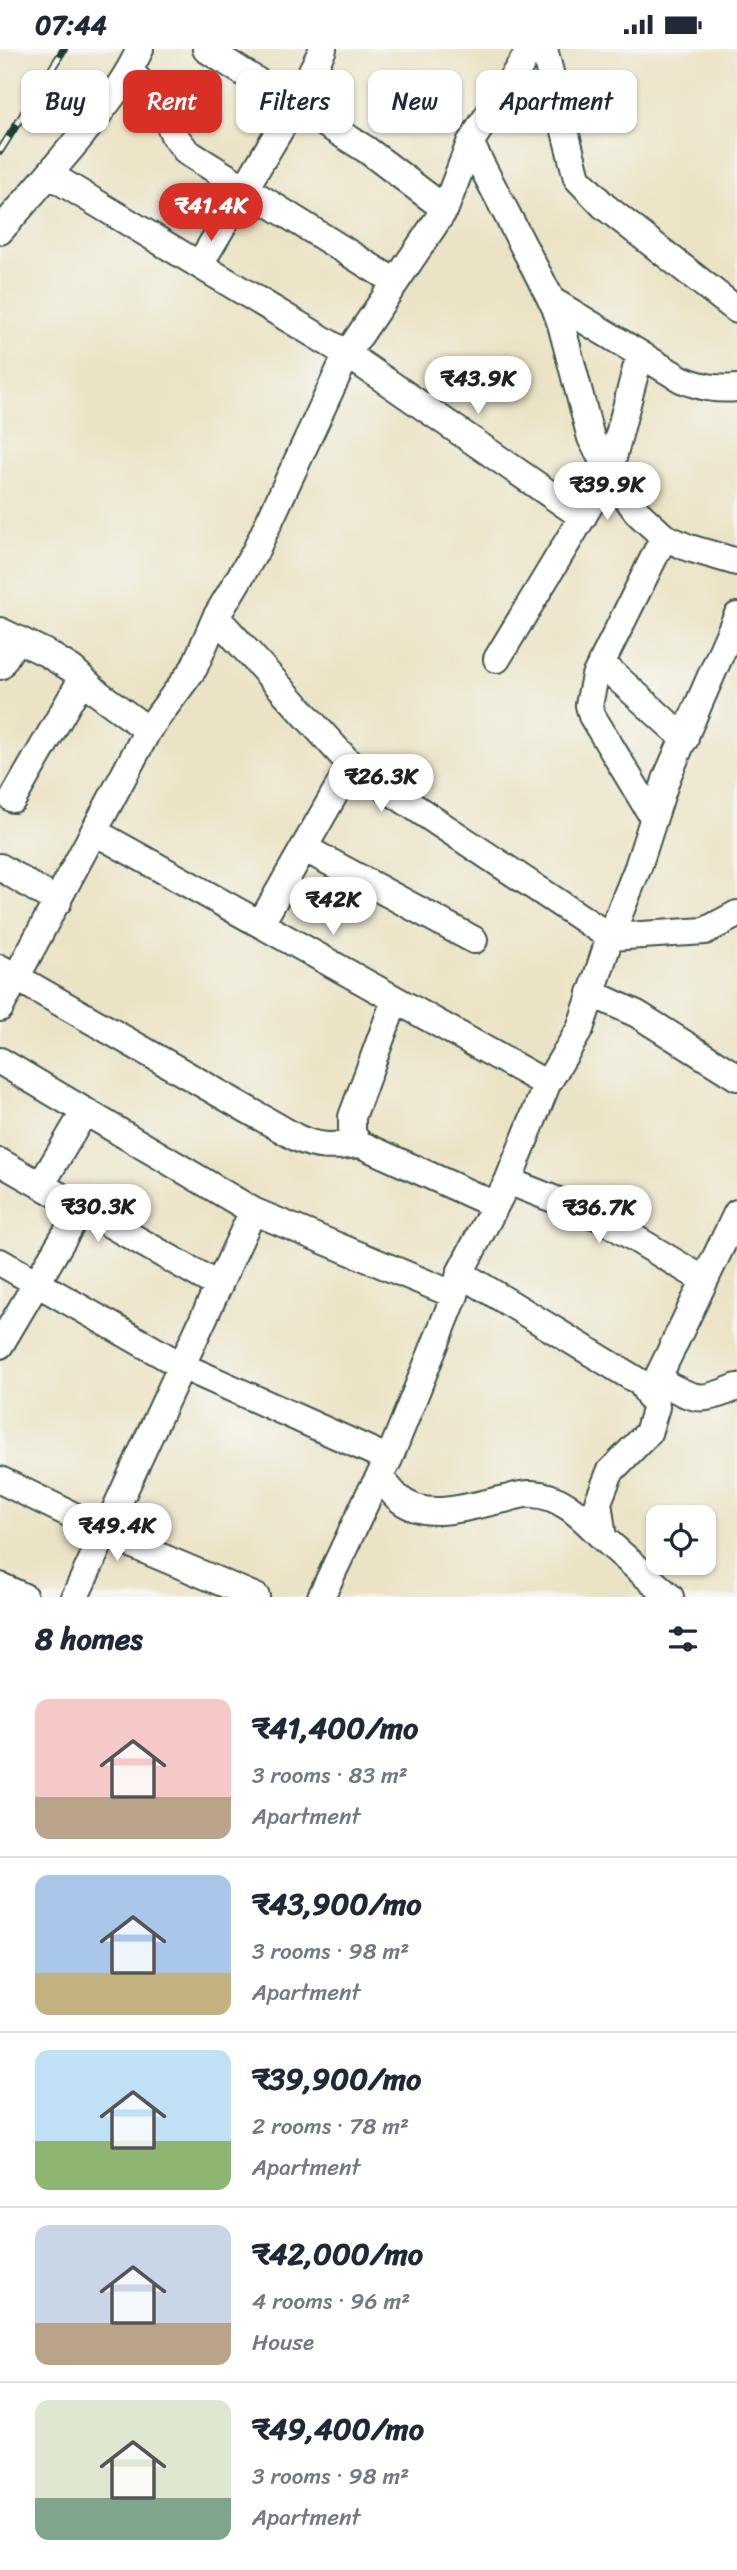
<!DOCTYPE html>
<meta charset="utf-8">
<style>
:root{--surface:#fff;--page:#f6f6f7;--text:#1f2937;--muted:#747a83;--line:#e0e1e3;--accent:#d93025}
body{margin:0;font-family:Sriracha,sans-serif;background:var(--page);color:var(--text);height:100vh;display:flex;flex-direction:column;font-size:26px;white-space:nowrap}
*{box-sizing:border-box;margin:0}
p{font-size:23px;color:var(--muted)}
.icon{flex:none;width:38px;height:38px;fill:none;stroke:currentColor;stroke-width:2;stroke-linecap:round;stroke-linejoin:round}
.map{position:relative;height:1548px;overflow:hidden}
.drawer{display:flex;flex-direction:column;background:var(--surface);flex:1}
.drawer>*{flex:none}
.top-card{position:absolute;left:21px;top:21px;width:696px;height:63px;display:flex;gap:14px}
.buttons{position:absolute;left:646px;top:1456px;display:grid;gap:14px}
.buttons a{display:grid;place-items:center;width:70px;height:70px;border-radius:14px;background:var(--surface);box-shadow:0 2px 5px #0004;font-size:35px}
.price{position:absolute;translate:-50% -60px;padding:0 16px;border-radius:24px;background:#fff;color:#222;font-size:23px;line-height:46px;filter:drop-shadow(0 2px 4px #0008)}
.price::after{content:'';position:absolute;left:50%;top:42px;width:21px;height:16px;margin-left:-10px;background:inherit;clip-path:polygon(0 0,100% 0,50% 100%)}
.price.selected{background:var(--accent);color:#fff}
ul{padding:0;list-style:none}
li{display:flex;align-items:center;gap:21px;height:175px;padding:0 35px}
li+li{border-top:2px solid var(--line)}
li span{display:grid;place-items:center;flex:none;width:196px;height:140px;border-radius:14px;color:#555}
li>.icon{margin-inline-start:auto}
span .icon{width:84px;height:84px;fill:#fffc;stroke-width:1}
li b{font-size:30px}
h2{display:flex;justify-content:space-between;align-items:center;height:84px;padding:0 35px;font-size:30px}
.tag{padding:0 24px;border-radius:14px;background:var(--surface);box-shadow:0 2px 5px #0004;font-size:24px;line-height:63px}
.tag.selected{background:var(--accent);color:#fff}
.status{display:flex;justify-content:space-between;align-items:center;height:49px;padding:0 35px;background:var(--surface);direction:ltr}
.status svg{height:19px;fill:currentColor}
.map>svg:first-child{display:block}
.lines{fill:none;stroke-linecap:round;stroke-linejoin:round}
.street-casing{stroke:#3e564a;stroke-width:30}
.street{stroke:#fff;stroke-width:26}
.rail-casing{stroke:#1f3d34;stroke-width:8}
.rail{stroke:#f6f6f2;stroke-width:5;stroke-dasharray:16;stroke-linecap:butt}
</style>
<div class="status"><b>07:44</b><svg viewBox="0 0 49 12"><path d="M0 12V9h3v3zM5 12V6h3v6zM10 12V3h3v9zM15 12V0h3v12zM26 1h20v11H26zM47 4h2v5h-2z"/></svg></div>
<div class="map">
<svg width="737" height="1548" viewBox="0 0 737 1548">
<rect width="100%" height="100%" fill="#f6f6f2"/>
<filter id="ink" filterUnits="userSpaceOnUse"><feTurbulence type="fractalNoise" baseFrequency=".0143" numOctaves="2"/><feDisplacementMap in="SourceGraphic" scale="14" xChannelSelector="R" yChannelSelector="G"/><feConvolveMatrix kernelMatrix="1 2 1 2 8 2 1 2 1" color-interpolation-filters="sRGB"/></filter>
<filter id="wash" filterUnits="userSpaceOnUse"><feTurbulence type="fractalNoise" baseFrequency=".00686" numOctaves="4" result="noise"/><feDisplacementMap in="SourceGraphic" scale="28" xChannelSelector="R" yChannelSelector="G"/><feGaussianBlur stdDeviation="1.57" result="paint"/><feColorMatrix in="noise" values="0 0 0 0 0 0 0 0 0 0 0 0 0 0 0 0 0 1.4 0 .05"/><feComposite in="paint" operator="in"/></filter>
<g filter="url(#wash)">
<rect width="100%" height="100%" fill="#ebe3c5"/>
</g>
<g filter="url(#ink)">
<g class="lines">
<defs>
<path id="street" d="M 206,0 L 367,101 L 445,160
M 544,0 L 577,129 L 604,157 L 737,261
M 130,22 L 159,53 L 174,86 L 187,103 L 395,233
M 470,94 L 555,258 L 561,275 L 591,389 L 609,424 L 637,463 L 664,488 L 689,499 L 737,513
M 50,126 L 347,305 L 583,468
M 0,182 C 28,150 55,118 82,86 C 104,58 126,32 140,0
M 200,215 L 294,57 L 323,0
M 551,251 L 681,330 C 701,338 716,341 737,339
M 216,568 L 351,716 L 610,888 L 705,882 L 737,865
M 0,582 L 46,604 L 72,620 L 99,645 L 148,681
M 497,610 L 609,424 L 640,305
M 601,614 L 685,690
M 0,617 L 16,591
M 13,750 L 82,630
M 653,768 L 592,667 L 589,656 L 595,627 L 664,488
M 95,783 L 547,1035
M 304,799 L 474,891
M 0,818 L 58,853
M 261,874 L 351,716
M 0,919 L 297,1089 C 321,1100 335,1097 360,1095
M 591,944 L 637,965 L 737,1028
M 395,951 L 352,1068 L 352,1085 L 360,1095 L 495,1156
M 0,959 L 148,681 L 194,619 L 216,568 L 255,503 L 347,305 L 445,160 L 470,94 L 531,0
M 0,1012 L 253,1162 L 455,1246
M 0,1113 L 219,1237
M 508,1132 L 601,1169 L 704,1231
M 41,1136 L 85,1062
M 0,1213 L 182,1317 L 389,1410
M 460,1224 L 641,1334 L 656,1358 L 648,1384 L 610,1423 L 598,1453 L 603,1489 L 670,1548
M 0,1296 L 81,1159
M 657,1331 C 696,1349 695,1356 737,1338
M 649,1347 L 737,1164
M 379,1428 C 385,1434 391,1442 397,1448 C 426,1475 471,1456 505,1450 C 513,1448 523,1444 532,1445 C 562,1446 583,1469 603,1489
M 0,1431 L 140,1499 L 256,1548
M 0,1537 L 24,1548
M 75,1548 L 253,1162
M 321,1548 L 369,1446 L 389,1410 L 455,1246 L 460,1224 L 508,1132 L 547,1035 L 580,980 L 610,888 L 638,818 L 667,728 L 737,567"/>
</defs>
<use href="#street" class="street-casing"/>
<use href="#street" class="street"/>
<defs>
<path id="rail" d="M 0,102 L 64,0"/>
</defs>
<use href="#rail" class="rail-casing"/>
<use href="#rail" class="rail"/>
</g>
</g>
</svg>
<div class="buttons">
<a><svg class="icon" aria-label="locate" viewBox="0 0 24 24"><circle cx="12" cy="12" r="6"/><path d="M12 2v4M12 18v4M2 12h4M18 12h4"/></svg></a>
</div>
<b class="price selected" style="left:211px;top:194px">₹41.4K</b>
<b class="price" style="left:478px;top:367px">₹43.9K</b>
<b class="price" style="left:607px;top:473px">₹39.9K</b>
<b class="price" style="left:381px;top:765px">₹26.3K</b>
<b class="price" style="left:333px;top:888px">₹42K</b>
<b class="price" style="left:98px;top:1195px">₹30.3K</b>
<b class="price" style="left:599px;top:1196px">₹36.7K</b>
<b class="price" style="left:117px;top:1514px">₹49.4K</b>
<div class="top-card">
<a class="tag">Buy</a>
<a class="tag selected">Rent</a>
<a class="tag">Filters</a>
<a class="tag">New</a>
<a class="tag">Apartment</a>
</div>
</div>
<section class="drawer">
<h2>8 homes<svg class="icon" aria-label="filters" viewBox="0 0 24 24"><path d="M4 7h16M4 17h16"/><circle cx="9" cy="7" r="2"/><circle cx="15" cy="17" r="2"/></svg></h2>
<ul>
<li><span style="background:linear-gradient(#f6c9c9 70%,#b9a48a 0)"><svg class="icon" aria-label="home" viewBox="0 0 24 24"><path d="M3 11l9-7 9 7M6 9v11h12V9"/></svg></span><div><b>₹41,400/mo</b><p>3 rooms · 83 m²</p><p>Apartment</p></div></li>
<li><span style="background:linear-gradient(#a9c7e8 70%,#c2b280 0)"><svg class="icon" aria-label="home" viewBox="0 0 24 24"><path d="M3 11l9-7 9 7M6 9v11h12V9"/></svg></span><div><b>₹43,900/mo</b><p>3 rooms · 98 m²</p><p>Apartment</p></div></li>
<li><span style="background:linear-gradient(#bfe0f5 65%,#8fb573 0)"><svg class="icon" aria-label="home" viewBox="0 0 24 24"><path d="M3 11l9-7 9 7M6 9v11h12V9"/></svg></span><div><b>₹39,900/mo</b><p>2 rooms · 78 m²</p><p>Apartment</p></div></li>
<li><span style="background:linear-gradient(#c9d6e8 70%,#b9a48a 0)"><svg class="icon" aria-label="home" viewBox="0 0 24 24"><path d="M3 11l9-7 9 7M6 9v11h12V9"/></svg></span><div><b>₹42,000/mo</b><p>4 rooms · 96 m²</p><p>House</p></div></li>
<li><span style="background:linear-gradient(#dfe7d0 70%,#7fa58c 0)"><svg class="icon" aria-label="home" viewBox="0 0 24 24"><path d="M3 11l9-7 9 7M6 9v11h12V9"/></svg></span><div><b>₹49,400/mo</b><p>3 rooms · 98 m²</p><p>Apartment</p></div></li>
</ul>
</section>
